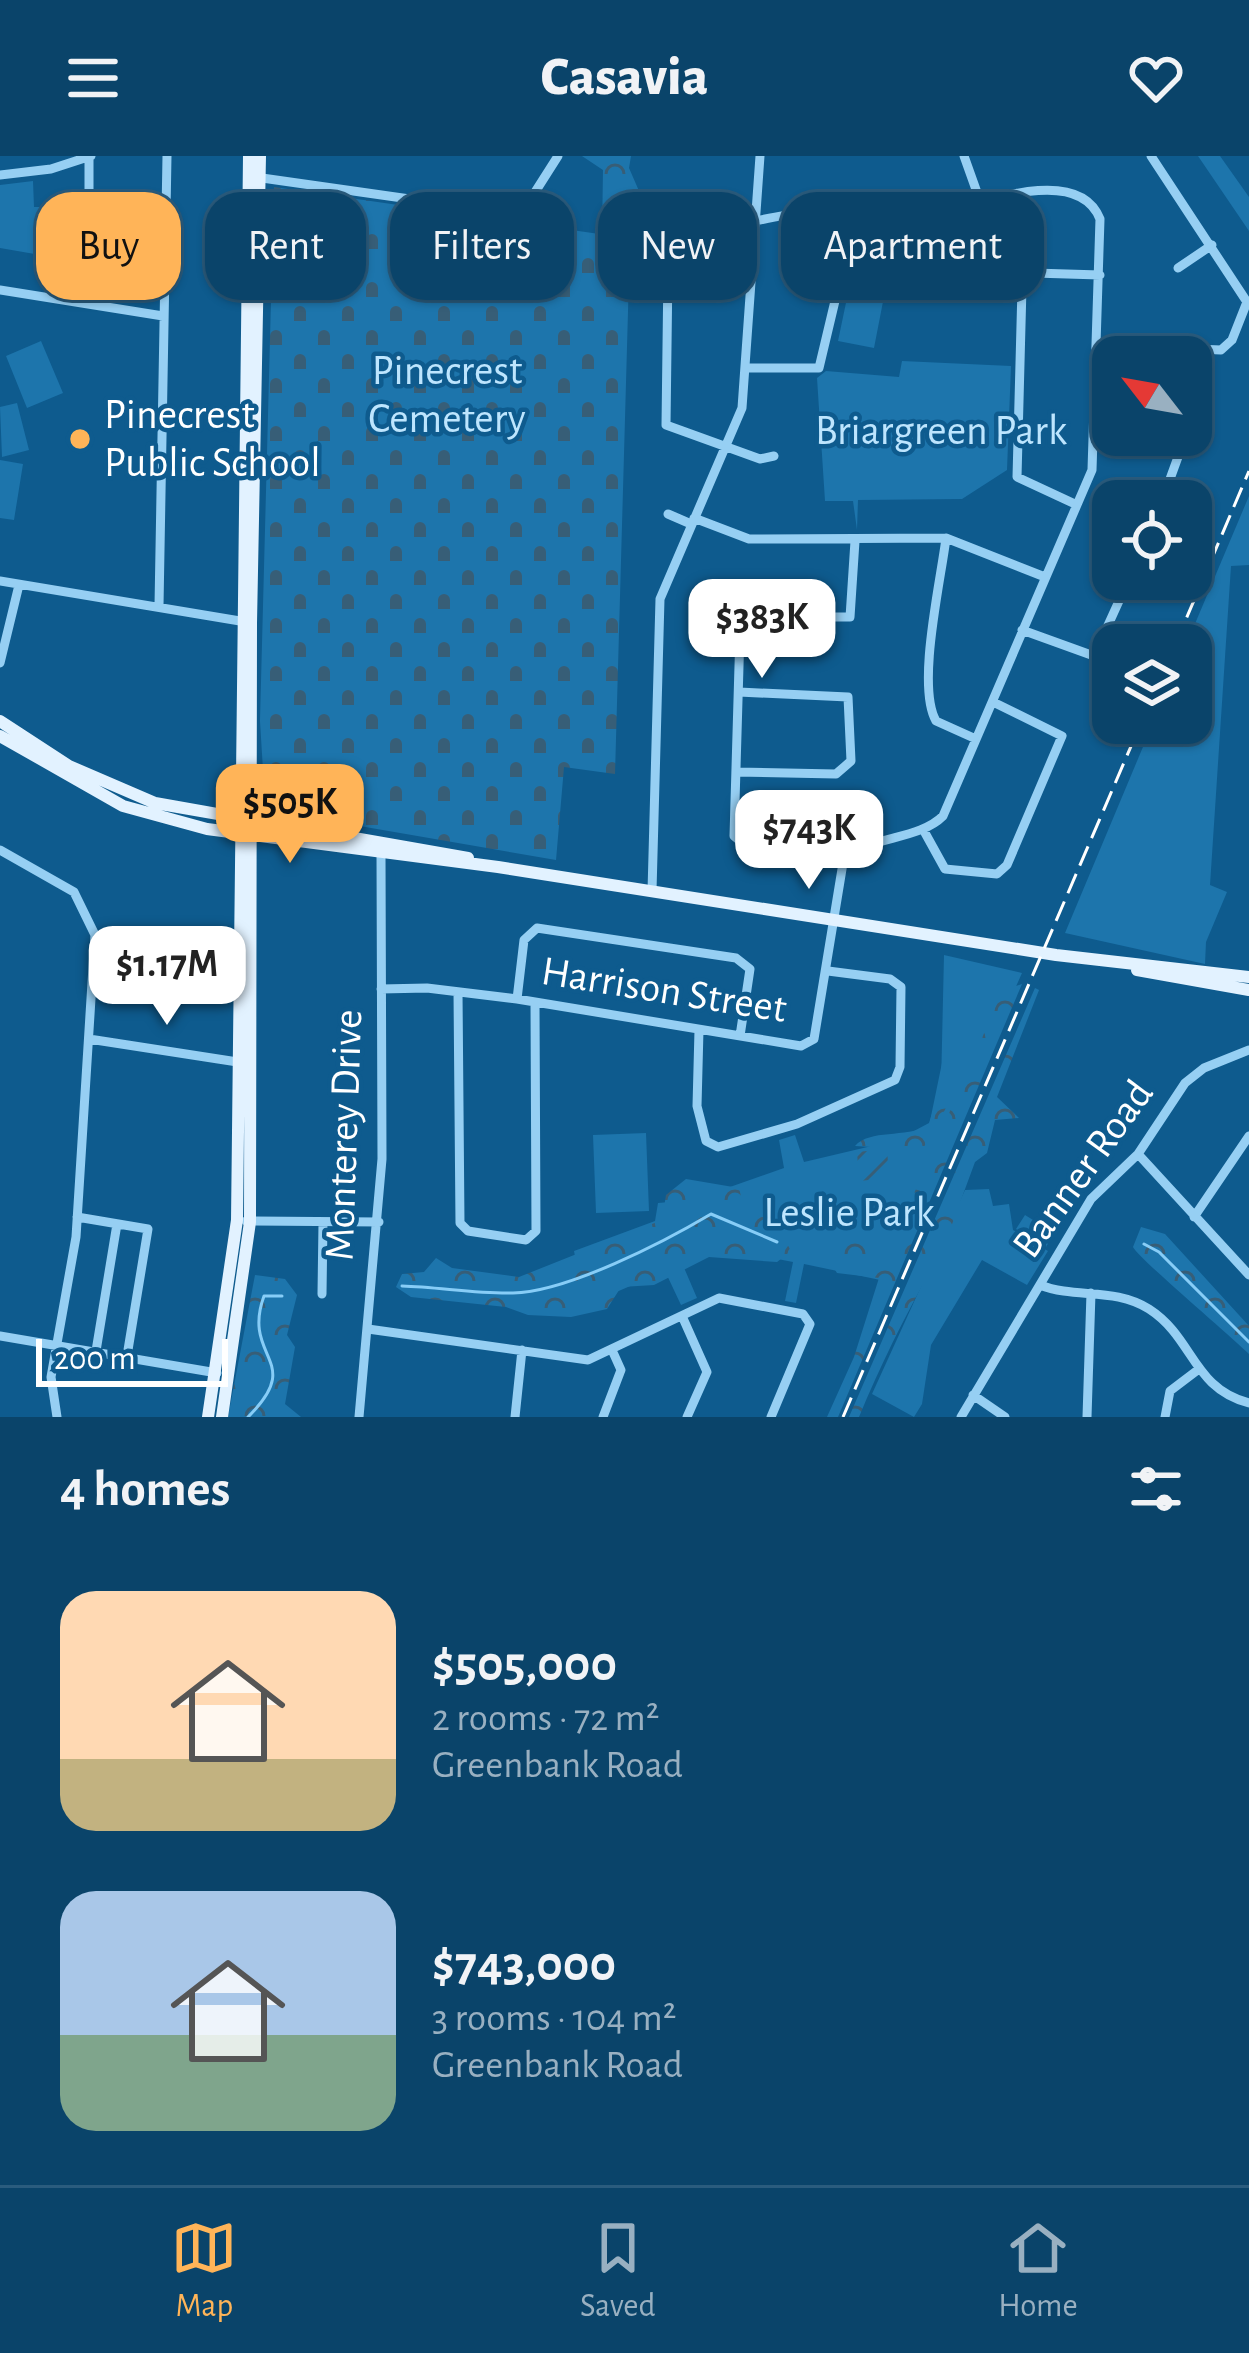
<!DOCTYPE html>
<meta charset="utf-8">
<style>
:root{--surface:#0a446a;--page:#184e72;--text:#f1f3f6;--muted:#99b0c1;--line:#2a5c7e;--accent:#ffb458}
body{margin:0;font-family:"Alegreya Sans",sans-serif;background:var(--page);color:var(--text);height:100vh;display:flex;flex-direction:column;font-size:45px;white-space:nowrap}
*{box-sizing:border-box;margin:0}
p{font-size:39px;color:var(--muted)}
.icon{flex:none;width:66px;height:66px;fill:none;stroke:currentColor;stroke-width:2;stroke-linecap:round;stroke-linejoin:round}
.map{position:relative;height:1261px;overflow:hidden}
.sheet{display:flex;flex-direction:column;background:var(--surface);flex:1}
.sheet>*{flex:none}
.banner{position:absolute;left:36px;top:36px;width:1179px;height:108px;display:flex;gap:24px}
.needle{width:78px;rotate:301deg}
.fabs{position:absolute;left:1092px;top:180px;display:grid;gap:24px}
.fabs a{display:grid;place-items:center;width:120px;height:120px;border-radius:24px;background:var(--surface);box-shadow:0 3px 9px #0004,0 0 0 3px var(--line);font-size:60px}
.scale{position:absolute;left:36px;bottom:30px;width:192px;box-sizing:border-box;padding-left:12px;border:6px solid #fff;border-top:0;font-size:33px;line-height:42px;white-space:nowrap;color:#fff;-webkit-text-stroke:9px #0e5b8e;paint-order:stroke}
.price{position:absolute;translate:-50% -102px;padding:0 27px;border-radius:24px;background:#fff;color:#222;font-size:39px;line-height:78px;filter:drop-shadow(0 3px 6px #0008)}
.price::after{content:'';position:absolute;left:50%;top:72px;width:36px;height:27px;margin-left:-18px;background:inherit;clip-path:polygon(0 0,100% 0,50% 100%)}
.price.active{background:var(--accent);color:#111}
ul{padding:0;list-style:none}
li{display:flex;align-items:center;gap:36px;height:300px;padding:0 60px}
li span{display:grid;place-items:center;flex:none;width:336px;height:240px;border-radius:36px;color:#555}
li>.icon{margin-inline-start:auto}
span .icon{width:144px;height:144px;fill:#fffc;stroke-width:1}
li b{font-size:51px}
h2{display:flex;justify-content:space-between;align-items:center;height:144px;padding:0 60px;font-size:51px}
.tag{padding:0 42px;border-radius:36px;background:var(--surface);box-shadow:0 3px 9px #0004,0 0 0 3px var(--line);font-size:42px;line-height:108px}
.tag.active{background:var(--accent);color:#111}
header{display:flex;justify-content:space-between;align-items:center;height:156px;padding:0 60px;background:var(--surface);font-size:54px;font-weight:800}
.menu{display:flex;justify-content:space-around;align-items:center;height:168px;border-top:3px solid var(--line);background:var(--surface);font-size:33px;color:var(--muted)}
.menu a{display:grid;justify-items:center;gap:6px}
.menu .active{color:var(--accent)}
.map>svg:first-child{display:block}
.green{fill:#1d75ac}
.forest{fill:url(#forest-crowns)}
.cemetery{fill:url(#cemetery-stones)}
.garden{fill:url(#garden-furrows)}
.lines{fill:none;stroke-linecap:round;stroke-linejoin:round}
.stream{stroke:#87cdf7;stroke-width:3}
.minor{stroke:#96cff3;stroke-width:9}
.major{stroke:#e2f2ff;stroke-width:12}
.rail{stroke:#fff;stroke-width:3;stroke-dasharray:21 9;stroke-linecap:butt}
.poi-dot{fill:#ffb458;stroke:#0e5b8e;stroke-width:4.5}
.labels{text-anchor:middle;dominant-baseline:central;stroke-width:9;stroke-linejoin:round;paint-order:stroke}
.park-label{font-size:42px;fill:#bde5fe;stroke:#0e5b8e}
.poi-label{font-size:42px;fill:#fff;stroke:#0e5b8e;text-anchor:start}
.street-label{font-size:42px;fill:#fff;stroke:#0e5b8e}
</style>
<header><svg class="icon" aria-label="menu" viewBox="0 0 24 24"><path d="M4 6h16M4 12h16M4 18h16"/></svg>Casavia<svg class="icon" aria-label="heart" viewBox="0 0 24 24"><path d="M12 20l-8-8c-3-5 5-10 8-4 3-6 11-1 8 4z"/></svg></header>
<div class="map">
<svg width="1249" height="1261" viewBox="0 0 1249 1261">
<defs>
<pattern id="forest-crowns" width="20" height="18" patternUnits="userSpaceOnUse" patternTransform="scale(3)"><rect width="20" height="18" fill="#1d75ac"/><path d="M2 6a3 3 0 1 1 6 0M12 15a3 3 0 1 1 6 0" fill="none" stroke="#375e77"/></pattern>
<pattern id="cemetery-stones" width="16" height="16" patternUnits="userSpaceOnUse" patternTransform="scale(3)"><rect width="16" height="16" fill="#1d75ac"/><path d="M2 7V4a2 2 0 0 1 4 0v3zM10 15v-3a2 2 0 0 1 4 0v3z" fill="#375e77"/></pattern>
<pattern id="garden-furrows" width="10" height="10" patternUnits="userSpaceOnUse" patternTransform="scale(3)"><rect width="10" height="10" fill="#1d75ac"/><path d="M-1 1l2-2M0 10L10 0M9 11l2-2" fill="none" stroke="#375e77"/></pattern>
</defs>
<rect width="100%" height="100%" fill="#0e5b8e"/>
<path class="green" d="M 1198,0 L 1220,0 L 1249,41 L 1249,75 Z
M 33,25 L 34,51 L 54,51 L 52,101 L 0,92 L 0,29 Z
M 852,118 L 887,125 L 874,192 L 838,185 Z
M 41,185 L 63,237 L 27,252 L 6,200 Z
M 902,205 L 1011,210 L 1007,314 L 962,343 L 858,344 L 857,374 L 853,345 L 825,345 L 817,222 L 826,215 L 899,221 Z
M 17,247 L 29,294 L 2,301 L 0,251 Z
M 0,304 L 23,308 L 14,364 L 0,362 Z
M 1249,340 L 1249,409 L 1231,410 L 1210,729 L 1227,736 L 1206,786 L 1205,808 L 1065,777 L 1153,567 L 1191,567 L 1191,489 L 1186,489 Z
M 944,799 L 1022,817 L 885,1125 L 804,1108 L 796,1147 L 785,1145 L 793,1106 L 715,1091 L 682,1107 L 697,1142 L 681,1149 L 665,1115 L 584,1150 L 574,1095 L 655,1065 L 658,1047 L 693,1044 L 784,1012 L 779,984 L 795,979 L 804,1006 L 897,984 L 929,967 L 941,930 Z
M 646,977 L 649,1055 L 596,1057 L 593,979 Z
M 989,1033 L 993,1050 L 1009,1048 L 1013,1074 L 1048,1095 L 1027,1129 L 982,1104 L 931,1189 L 922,1248 L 914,1261 L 872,1238 L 965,1034 Z
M 1025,1059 L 1054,1077 L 1046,1091 L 1016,1073 Z"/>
<path class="forest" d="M 582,0 L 631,0 L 629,12 L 649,58 L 631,89 L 610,89 L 602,80 L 603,14 Z
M 990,71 L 992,94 L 961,101 L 954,129 L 937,118 L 914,127 L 907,111 L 896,105 L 976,85 Z
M 1022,828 L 838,1261 L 827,1261 L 854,1201 L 879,1122 L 837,1117 L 831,1107 L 846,1079 L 898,1074 L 1003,834 Z
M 1035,832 L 1039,834 L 997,941 L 1019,962 L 995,964 L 987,997 L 975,1006 L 951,1071 L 963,1092 L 941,1096 C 910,1150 883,1203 859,1261 L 849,1261 Z
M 942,907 L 948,908 L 946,952 L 912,1012 L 899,1015 L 888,992 L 855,990 C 870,973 905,982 929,970 Z
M 686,1023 L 739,1032 L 743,1049 L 773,1062 L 791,1095 L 777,1106 L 709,1101 L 654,1129 L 621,1131 L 607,1153 L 571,1161 L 528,1159 L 506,1151 L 411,1141 L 396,1131 L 402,1118 L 424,1116 L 436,1102 L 452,1112 L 519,1121 L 662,1064 L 666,1039 Z
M 1141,1071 L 1165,1078 L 1249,1170 L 1249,1198 C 1231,1180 1136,1100 1133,1091 Z
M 255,1119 L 285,1123 L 297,1139 L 287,1179 L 295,1191 L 285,1248 L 301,1261 L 228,1261 Z"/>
<path class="cemetery" d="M 274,31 L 599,78 L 625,92 L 629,119 L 615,618 L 564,611 L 556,704 L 273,655 L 265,646 L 260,565 Z"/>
<path class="garden" d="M 887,993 L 889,1022 L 859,1025 L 857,996 Z"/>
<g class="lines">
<path class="stream" d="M 1144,1088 L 1159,1096 L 1249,1186
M 402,1130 C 439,1131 476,1138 513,1137 C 567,1136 664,1086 711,1058 L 777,1086
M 248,1261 C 306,1204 241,1203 264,1140 L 282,1140"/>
<path class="minor" d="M 964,0 L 979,42
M 89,1 L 89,147
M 0,19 L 51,13 L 91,0
M 255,21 L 508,57 L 523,55 L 558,0
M 1178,112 L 1212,89
M 0,134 L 163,160
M 1099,189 L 1221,194 L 1232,184 L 1247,146 L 1151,0
M 747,212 L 819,212 L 855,61
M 1162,345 L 1186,279
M 1075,348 L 1017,321 L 1022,131 L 1034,117 L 1100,119
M 668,358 L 691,368
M 694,362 L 749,383 L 946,382 L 1045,421
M 946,382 C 941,424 916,530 936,565 L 976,583
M 0,425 L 246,466
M 159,450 L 167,0
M 1022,474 L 1094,500 L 1129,423
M 0,507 L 19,429
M 736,616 L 836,618 L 851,605 L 848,541 L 739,536
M 924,675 L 945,713 L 997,718 L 1007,709 L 1062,580 L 993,546
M 0,694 L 74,736 L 95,779 L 76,1081 L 51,1221 L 57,1261
M 843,707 L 751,694 L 734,680 L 740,476 L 744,462 L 756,461 L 850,461 L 855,385
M 652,735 L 660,443 L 742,252 L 760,0
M 381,833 L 427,832 L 517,843 L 801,890 L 814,883 L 843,707 C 863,679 917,686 943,660 L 1092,314 L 1100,63 C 1075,0 953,59 906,67 C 883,71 856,59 832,57 C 789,53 737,71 694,78 L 672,98 L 668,112 L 666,269 L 760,303 L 774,300
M 458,836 L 460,1067 L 468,1075 L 526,1084 L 536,1075 L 535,847
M 517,843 L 524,784 L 537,772 L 736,802 L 750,813 L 740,880
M 699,874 L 697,950 L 706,985 L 718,991 L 797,968 L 895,924 L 900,911 L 901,831 L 890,823 L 828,815
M 89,883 L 244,907
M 1138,998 L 1249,1119
M 77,1061 L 148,1073 L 127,1200
M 1194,1061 L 1249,980
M 246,1065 L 379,1066
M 1040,1129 C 1076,1143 1114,1131 1149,1153 C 1194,1182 1192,1232 1249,1247
M 322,1138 L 323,1067
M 682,1160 L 707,1216 L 687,1261
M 368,1173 L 588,1204 L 719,1142 L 803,1158 L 810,1168 L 771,1261
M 0,1180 L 217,1217
M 96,1195 L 117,1068
M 973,1239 L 1005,1261
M 359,1261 L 382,1003 L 381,698
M 515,1261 L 522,1194
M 603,1261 L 621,1214 L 612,1194
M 961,1261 L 1091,1043 L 1138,998 L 1185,927 L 1204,912 L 1249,894
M 1087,1261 L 1091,1137
M 1165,1261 L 1170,1235 L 1199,1213"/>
<path class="major" d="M 0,565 L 69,610 L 155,647 L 468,702
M 0,580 L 123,650 L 207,673 L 498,711 L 1056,799 L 1249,821
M 1137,814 L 1249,834
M 208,1261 L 237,1064 L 249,0
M 222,1261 L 250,1066 L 251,467 L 260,0"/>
<path class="rail" d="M 1175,489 L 1249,315
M 843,1261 L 1141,567"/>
</g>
<circle class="poi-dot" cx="80" cy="283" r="12"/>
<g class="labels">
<g class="park-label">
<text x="447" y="215">Pinecrest<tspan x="447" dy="48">Cemetery</tspan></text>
<text x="941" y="275">Briargreen Park</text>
<text x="849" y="1057">Leslie Park</text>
</g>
<g class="poi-label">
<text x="104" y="259">Pinecrest<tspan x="104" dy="48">Public School</tspan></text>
</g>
<g class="street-label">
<text transform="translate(664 834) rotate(9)">Harrison Street</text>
<text transform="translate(344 979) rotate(-88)">Monterey Drive</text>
<text transform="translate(1083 1013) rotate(-54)">Banner Road</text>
</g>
</g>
</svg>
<div class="fabs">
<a><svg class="needle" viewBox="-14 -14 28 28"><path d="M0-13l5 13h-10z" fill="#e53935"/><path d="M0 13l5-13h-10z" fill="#99b0c1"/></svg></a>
<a><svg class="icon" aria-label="locate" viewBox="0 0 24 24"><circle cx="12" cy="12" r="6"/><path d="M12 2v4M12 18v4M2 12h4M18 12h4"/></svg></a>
<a><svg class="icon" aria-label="layers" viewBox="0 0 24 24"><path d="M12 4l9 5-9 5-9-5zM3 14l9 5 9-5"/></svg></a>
</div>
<div class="scale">200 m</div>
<b class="price" style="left:762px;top:525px">$383K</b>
<b class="price active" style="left:290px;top:710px">$505K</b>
<b class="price" style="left:809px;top:736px">$743K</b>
<b class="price" style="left:167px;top:872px">$1.17M</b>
<div class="banner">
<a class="tag active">Buy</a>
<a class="tag">Rent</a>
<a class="tag">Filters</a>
<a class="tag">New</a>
<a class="tag">Apartment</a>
</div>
</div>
<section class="sheet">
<h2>4 homes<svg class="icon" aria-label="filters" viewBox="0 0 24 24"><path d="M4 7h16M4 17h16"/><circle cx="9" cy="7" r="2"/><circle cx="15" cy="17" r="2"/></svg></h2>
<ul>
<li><span style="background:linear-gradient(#ffd9b3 70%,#c2b280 0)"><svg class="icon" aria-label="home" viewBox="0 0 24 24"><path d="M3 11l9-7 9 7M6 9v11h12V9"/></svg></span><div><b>$505,000</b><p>2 rooms · 72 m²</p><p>Greenbank Road</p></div></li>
<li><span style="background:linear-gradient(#a9c7e8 60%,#7fa58c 0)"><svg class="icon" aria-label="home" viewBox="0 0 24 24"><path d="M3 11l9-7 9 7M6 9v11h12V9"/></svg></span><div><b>$743,000</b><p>3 rooms · 104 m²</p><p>Greenbank Road</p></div></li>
</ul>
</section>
<nav class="menu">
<a class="active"><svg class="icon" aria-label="map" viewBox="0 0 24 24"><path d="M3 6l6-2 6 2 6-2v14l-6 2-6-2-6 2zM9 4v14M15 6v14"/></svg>Map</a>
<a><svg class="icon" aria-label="saved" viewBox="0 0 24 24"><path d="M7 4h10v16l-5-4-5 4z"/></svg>Saved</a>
<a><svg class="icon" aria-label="home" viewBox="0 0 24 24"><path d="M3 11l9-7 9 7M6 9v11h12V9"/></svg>Home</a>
</nav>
